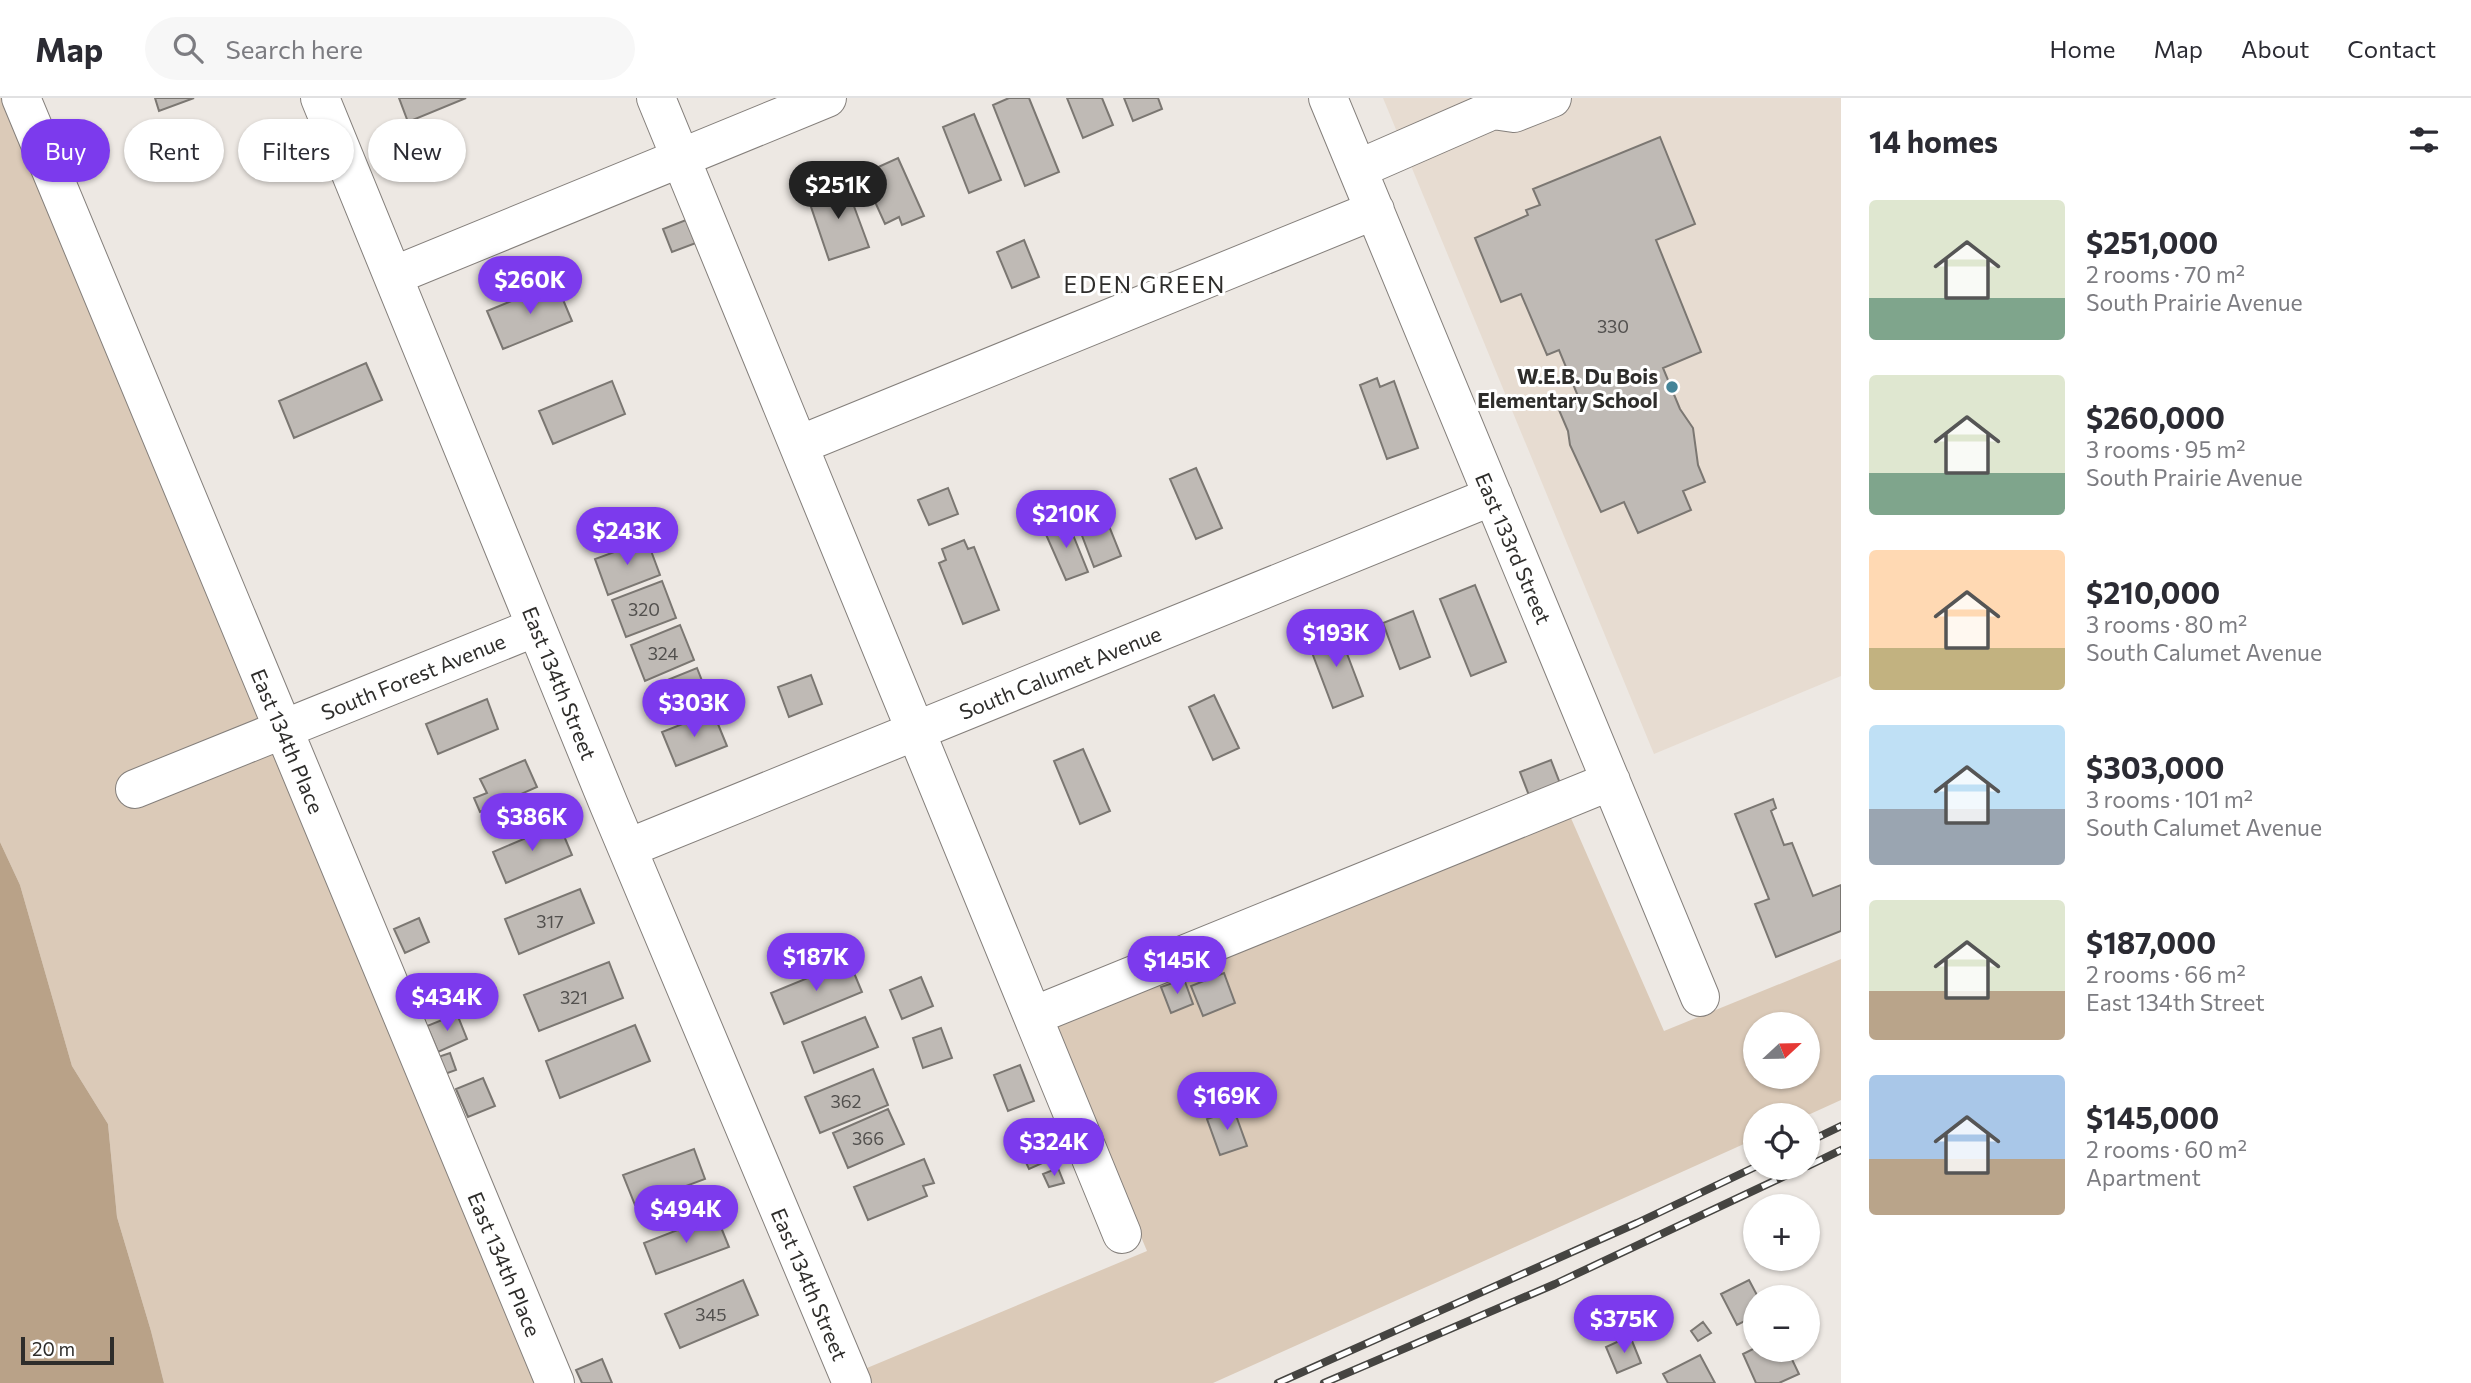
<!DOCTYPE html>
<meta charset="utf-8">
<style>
:root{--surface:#fff;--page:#f7f7f7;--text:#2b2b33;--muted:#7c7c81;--line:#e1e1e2;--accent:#7c3aed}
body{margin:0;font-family:Commissioner,sans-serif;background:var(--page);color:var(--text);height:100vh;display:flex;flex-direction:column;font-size:26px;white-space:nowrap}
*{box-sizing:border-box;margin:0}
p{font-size:23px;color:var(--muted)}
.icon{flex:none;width:38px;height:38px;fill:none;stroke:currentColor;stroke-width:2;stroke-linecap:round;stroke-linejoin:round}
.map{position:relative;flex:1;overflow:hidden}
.details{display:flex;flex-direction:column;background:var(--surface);width:630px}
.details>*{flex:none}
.guide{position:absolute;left:21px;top:21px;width:665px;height:63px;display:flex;gap:14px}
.needle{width:46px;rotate:68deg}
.fabs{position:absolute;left:1743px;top:914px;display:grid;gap:14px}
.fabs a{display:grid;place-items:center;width:77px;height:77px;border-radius:50%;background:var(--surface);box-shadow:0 2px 5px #0004;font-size:35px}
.scale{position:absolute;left:21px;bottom:18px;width:93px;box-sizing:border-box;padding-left:7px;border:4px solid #2e2d2b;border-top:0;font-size:19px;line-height:24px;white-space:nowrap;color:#2e2d2b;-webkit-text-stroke:5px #fff;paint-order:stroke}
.price{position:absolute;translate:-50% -60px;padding:0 16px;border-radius:24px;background:var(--accent);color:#fff;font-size:23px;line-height:46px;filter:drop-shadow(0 2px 4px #0008)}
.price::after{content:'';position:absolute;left:50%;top:42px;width:21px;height:16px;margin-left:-10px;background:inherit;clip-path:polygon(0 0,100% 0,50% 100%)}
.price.selected{background:#222;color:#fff}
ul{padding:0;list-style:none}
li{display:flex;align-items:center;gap:21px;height:175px;padding:0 28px}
li span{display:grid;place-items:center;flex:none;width:196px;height:140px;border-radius:7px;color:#555}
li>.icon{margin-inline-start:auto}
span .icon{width:84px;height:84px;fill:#fffc;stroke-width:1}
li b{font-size:30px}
h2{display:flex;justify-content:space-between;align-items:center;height:84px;padding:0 28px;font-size:30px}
.chip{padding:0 24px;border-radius:32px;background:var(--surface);box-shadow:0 2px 5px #0004;font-size:24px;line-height:63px}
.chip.selected{background:var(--accent);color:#fff}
header{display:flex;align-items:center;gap:42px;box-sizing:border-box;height:98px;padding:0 35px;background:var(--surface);border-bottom:2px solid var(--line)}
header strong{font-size:33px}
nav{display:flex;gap:38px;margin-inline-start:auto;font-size:24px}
.search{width:490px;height:63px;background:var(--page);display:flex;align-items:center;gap:18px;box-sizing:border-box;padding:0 24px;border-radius:38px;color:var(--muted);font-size:26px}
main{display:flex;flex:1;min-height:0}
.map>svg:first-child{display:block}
.built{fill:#e7dcd1}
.green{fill:#dbcab8;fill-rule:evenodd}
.water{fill:#b9a288}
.building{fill:#bfbab5;stroke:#7b7772;stroke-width:2}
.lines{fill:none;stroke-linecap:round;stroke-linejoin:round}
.minor-casing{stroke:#847f7b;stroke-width:40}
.minor{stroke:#fff;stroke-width:38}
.rail-casing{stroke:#454441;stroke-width:8}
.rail{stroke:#fff;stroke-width:5;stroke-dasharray:16;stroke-linecap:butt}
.poi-dot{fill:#448498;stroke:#fff;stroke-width:2.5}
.labels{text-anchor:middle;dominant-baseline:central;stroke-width:6;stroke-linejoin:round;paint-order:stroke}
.number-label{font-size:18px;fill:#52504e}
.poi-label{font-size:21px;font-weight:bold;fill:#2e2d2b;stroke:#fff;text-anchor:end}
.street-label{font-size:21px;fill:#2e2d2b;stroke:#fff}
.neighbourhood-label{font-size:23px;letter-spacing:2px;fill:#2e2d2b;stroke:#fff}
</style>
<header>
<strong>Map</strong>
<div class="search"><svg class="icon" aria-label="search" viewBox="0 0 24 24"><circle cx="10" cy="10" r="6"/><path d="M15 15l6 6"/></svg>Search here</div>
<nav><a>Home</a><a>Map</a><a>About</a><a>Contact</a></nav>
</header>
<main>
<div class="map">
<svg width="1841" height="1285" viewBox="0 0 1841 1285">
<rect width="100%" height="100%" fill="#ede8e3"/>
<path class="built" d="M 1383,0 L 1841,0 L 1841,578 L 1654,656 Z"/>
<path class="green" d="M 0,0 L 10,0 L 547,1285 L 164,1285 L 151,1233 L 117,1119 L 108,1026 L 72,968 L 20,787 L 0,744 Z
M 1567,711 L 1664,933 L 1841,861 L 1841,1002 L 1808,1017 L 1755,1017 L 1755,1041 L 1213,1285 L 831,1285 L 1147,1153 L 1050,922 ZM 1755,926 L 1808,926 L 1808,978 L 1755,978 Z"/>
<path class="water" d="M 0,744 L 20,787 L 72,968 L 108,1026 L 117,1119 L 151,1233 L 164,1285 L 0,1285 Z"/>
<path class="building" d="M 155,0 L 194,0 L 159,13 Z
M 399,0 L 466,0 L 408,24 Z
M 1009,0 L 1029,0 L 1059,74 L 1025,88 L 993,7 Z
M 1067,0 L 1102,0 L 1113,27 L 1083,40 Z
M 1124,0 L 1158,0 L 1162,11 L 1133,23 Z
M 974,16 L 1001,82 L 969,95 L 943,29 Z
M 1660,39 L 1695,126 L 1656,142 L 1701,254 L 1663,270 L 1680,311 L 1693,330 L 1698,367 L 1705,384 L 1683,393 L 1691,412 L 1638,435 L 1624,404 L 1601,414 L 1570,347 L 1568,333 L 1559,312 L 1580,303 L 1559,252 L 1547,257 L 1521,196 L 1501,204 L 1475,140 L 1528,117 L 1526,112 L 1540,107 L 1533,91 Z
M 898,60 L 924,118 L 902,127 L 899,119 L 885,126 L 871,95 L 884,90 L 876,70 Z
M 845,84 L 869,149 L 829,162 L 807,97 Z
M 686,122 L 696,145 L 672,154 L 663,131 Z
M 1024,142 L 1039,179 L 1012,190 L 997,154 Z
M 556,185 L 572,223 L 503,251 L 487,213 Z
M 366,265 L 382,302 L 294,340 L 279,303 Z
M 1377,280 L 1380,289 L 1394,283 L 1418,350 L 1387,361 L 1360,287 Z
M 612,283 L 625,316 L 553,346 L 539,313 Z
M 1196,370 L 1222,430 L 1196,441 L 1170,381 Z
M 948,390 L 958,416 L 929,427 L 918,402 Z
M 1097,398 L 1121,458 L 1094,469 L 1071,409 Z
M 1067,422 L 1088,474 L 1066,482 L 1044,432 Z
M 647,442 L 660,477 L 608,497 L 595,461 Z
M 964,442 L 968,451 L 974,449 L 999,512 L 963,526 L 939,465 L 946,462 L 942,451 Z
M 662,483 L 676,520 L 626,539 L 612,502 Z
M 1475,487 L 1506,564 L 1471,578 L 1440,501 Z
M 1413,513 L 1430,559 L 1400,571 L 1383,525 Z
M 680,527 L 694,562 L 645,583 L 631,547 Z
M 1338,532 L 1363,598 L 1333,610 L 1308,544 Z
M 697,570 L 710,603 L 662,621 L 650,589 Z
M 811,577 L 822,606 L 789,619 L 778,589 Z
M 1214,597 L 1239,650 L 1213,662 L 1189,609 Z
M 487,601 L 498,631 L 438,656 L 426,626 Z
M 713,614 L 727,648 L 676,668 L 662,634 Z
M 1083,651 L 1110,713 L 1080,726 L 1054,663 Z
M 525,662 L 537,689 L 480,714 L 474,700 L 487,695 L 480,681 Z
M 1551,662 L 1561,688 L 1530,700 L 1520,674 Z
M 1773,701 L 1776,710 L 1771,713 L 1784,747 L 1792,745 L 1813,798 L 1841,787 L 1841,833 L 1776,859 L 1755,806 L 1769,801 L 1735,716 Z
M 559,726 L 572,757 L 506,785 L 493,754 Z
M 580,791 L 594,825 L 519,856 L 505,821 Z
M 419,820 L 429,844 L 405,855 L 394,831 Z
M 849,863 L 862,894 L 784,926 L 771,895 Z
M 609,864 L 623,900 L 539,933 L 524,897 Z
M 1224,875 L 1235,905 L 1203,918 L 1191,888 Z
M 921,879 L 933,908 L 902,921 L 890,892 Z
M 1184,881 L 1193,906 L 1171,915 L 1161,889 Z
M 457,916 L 467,941 L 438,954 L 427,928 Z
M 865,919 L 878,949 L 814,975 L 802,944 Z
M 635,927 L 650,963 L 560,1000 L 546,963 Z
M 941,930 L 952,960 L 923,970 L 913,940 Z
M 450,955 L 456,972 L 442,977 L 435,960 Z
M 1020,967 L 1034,1003 L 1008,1013 L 994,977 Z
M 873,971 L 888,1007 L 820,1035 L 805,999 Z
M 483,980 L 495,1008 L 468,1019 L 456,991 Z
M 888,1011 L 904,1046 L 848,1070 L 833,1035 Z
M 1234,1012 L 1247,1048 L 1220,1057 L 1207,1021 Z
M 1045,1036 L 1056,1059 L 1029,1071 L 1018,1047 Z
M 694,1051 L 705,1081 L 635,1107 L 623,1077 Z
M 924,1061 L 934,1085 L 923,1088 L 927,1098 L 868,1122 L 854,1089 Z
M 1058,1070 L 1064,1085 L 1049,1089 L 1043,1076 Z
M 716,1117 L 729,1149 L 656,1176 L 644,1145 Z
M 743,1182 L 758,1217 L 680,1250 L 665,1216 Z
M 1749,1182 L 1758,1199 L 1755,1199 L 1755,1218 L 1737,1227 L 1721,1196 Z
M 1703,1224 L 1711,1235 L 1698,1243 L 1691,1233 Z
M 1630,1238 L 1641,1265 L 1617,1275 L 1606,1249 Z
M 1755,1250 L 1787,1251 L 1799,1276 L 1779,1285 L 1756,1285 L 1743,1256 Z
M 1700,1257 L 1715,1285 L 1668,1285 L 1663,1276 Z
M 602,1261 L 612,1285 L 582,1285 L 576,1272 Z"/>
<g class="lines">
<defs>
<path id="minor" d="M 21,0 L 555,1285
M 320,0 L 609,707 L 852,1285
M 656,0 L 1122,1136
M 1328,0 L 1700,899
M 1358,71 L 1493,12 L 1514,15 L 1552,0
M 393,178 L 827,0
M 799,347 L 1375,112
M 135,691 L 536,529
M 628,750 L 1493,398
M 1033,918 L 1611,683"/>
</defs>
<use href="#minor" class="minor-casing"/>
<use href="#minor" class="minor"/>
<defs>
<path id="rail" d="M 1808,1044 L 1841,1028
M 1808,1068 L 1841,1052
M 1278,1285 L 1637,1125 L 1755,1069
M 1324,1285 L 1555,1186 L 1804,1069"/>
</defs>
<use href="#rail" class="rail-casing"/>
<use href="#rail" class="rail"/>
</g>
<circle class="poi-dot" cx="1672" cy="289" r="7"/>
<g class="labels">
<g class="number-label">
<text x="1613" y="228">330</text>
<text x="644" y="511">320</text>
<text x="663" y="555">324</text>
<text x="550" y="823">317</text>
<text x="574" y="899">321</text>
<text x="846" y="1003">362</text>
<text x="868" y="1040">366</text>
<text x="711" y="1216">345</text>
</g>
<g class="poi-label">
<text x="1658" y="277">W.E.B. Du Bois<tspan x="1658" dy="24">Elementary School</tspan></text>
</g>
<g class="street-label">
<text transform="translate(1514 450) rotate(67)">East 133rd Street</text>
<text transform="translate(1060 574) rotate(-22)">South Calumet Avenue</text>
<text transform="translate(413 578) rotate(-22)">South Forest Avenue</text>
<text transform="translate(560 585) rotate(68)">East 134th Street</text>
<text transform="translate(288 643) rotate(67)">East 134th Place</text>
<text transform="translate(505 1166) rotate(67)">East 134th Place</text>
<text transform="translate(810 1186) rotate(67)">East 134th Street</text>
</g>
<g class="neighbourhood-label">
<text x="1145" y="186">EDEN GREEN</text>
</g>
</g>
</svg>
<div class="fabs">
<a><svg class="needle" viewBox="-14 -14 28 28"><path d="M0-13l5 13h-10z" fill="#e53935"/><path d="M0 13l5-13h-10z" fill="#7c7c81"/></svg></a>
<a><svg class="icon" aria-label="locate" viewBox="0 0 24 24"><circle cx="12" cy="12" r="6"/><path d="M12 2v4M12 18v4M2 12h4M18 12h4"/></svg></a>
<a>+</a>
<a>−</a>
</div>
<div class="scale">20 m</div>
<b class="price selected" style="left:838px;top:123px">$251K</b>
<b class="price" style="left:530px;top:218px">$260K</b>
<b class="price" style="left:1066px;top:452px">$210K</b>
<b class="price" style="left:627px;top:469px">$243K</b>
<b class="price" style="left:1336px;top:571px">$193K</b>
<b class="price" style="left:694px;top:641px">$303K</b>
<b class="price" style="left:532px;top:755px">$386K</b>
<b class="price" style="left:816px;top:895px">$187K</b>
<b class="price" style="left:1177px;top:898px">$145K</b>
<b class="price" style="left:447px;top:935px">$434K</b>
<b class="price" style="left:1227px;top:1034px">$169K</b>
<b class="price" style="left:1054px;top:1080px">$324K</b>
<b class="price" style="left:686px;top:1147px">$494K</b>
<b class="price" style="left:1624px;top:1257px">$375K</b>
<div class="guide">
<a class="chip selected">Buy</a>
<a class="chip">Rent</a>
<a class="chip">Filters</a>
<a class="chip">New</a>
</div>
</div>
<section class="details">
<h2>14 homes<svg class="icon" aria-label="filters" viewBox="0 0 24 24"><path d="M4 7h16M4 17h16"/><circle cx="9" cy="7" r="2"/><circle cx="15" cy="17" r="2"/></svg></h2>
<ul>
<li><span style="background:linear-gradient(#dfe7d0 70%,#7fa58c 0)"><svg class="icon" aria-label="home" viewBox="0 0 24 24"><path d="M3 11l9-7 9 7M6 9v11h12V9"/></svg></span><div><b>$251,000</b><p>2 rooms · 70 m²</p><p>South Prairie Avenue</p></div></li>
<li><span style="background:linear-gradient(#dfe7d0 70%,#7fa58c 0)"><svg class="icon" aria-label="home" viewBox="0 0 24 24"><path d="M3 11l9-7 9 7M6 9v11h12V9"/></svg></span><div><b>$260,000</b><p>3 rooms · 95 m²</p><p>South Prairie Avenue</p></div></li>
<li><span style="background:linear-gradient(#ffd9b3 70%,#c2b280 0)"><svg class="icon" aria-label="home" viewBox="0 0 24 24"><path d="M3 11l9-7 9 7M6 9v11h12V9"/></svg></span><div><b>$210,000</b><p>3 rooms · 80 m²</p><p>South Calumet Avenue</p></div></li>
<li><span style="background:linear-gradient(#bfe0f5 60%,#9aa5b1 0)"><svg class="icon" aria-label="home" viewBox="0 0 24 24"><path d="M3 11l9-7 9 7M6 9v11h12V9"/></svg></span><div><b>$303,000</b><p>3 rooms · 101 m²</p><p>South Calumet Avenue</p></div></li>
<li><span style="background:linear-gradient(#dfe7d0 65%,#b9a48a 0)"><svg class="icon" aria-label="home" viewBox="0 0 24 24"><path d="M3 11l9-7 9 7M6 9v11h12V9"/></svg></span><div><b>$187,000</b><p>2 rooms · 66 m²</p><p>East 134th Street</p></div></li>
<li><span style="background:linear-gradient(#a9c7e8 60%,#b9a48a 0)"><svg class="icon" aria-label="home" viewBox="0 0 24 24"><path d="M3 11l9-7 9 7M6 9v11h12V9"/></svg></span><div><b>$145,000</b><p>2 rooms · 60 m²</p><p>Apartment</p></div></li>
</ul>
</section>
</main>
